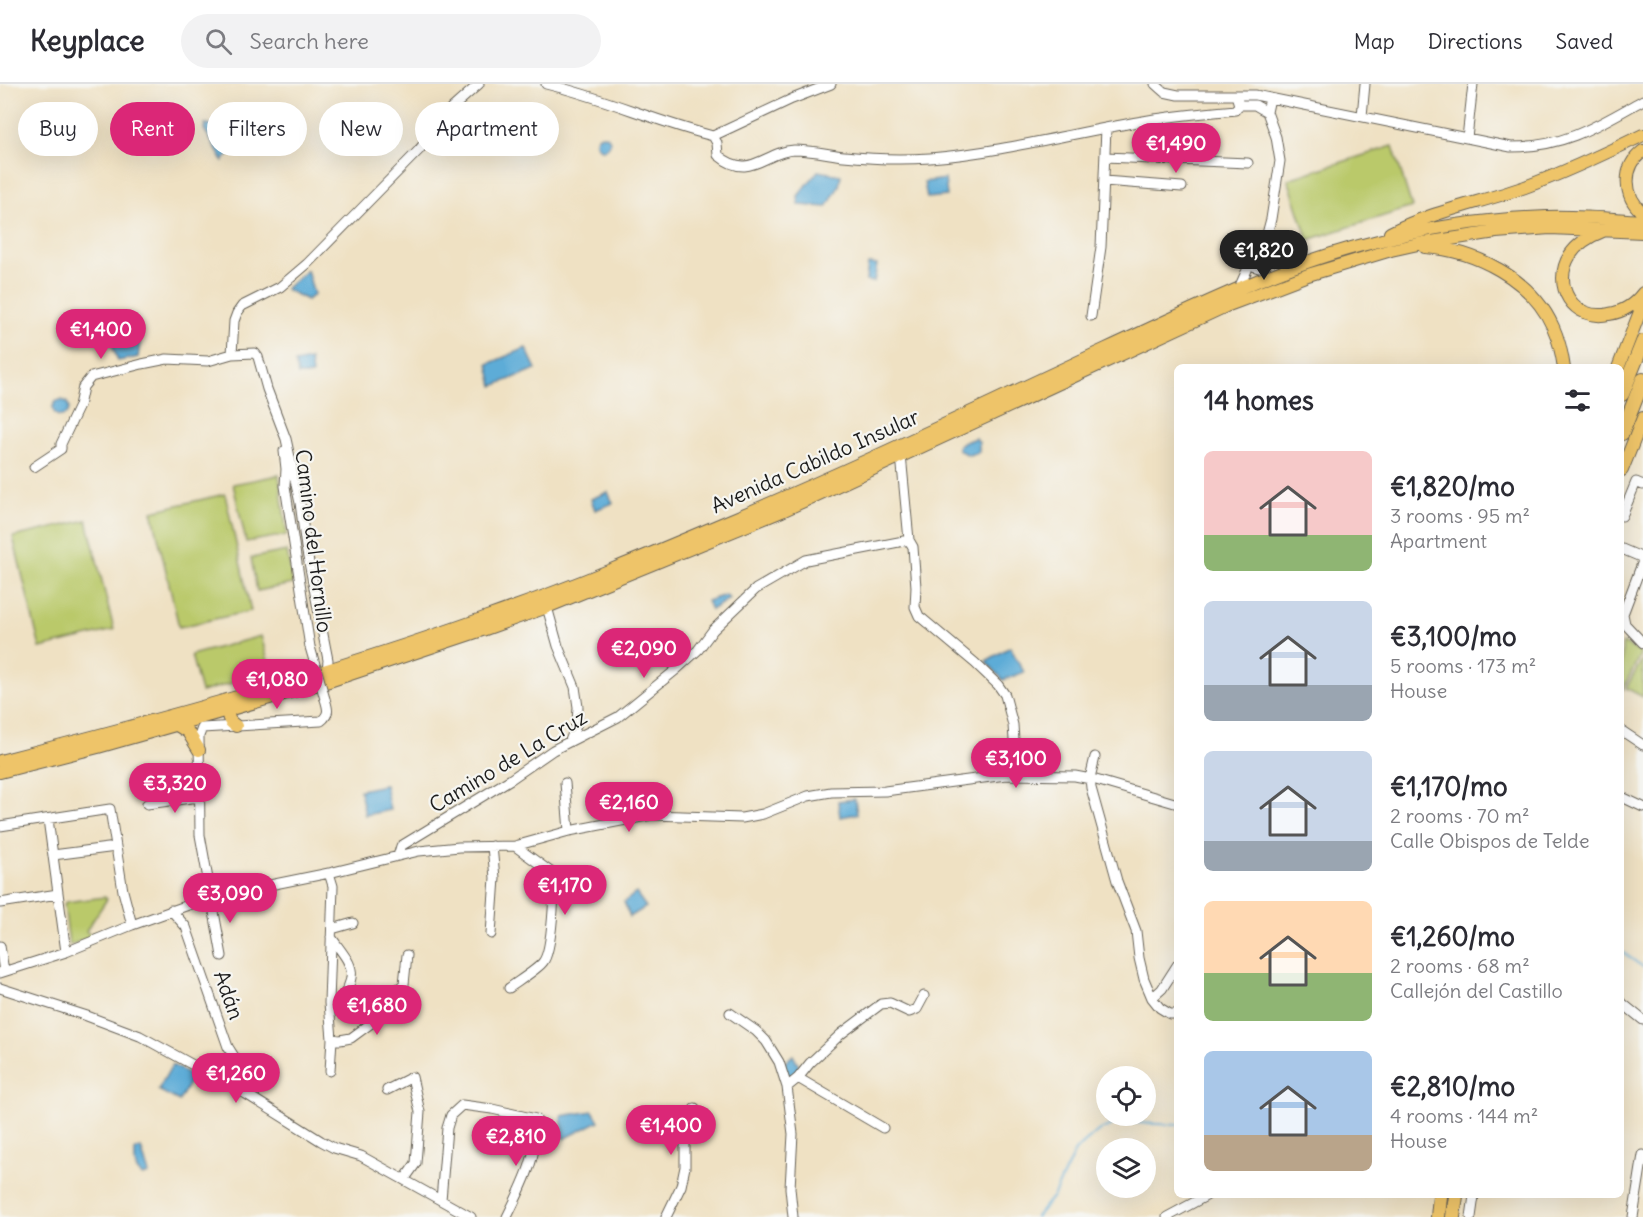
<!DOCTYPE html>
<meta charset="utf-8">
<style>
:root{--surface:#fff;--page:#f2f2f3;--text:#2b2b33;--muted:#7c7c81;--line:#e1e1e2;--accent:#db2777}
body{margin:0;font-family:Delius,sans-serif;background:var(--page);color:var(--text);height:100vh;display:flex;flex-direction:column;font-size:22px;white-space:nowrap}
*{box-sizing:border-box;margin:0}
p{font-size:20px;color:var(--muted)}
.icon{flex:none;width:33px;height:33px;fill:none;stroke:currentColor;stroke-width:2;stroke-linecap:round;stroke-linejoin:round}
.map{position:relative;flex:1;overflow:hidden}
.sheet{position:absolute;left:1174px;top:280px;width:450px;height:834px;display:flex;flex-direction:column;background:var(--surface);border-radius:9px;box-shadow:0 6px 24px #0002}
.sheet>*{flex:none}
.banner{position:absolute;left:18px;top:18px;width:570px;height:54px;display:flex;gap:12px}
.fabs{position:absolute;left:1096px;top:982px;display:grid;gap:12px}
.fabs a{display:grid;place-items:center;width:60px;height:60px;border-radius:50%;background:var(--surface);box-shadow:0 6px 24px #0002;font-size:30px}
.price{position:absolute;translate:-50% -51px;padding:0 14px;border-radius:21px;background:var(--accent);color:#fff;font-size:20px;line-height:39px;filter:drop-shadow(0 2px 3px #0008)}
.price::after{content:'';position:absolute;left:50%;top:36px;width:18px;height:14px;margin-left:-9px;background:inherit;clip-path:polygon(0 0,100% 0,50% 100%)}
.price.on{background:#222;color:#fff}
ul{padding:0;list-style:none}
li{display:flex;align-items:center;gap:18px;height:150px;padding:0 30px}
li span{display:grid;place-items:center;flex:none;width:168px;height:120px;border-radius:9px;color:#555}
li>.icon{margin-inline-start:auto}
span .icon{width:72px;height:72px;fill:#fffc;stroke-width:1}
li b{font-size:26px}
h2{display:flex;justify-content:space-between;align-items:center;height:72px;padding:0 30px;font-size:26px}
.pill{padding:0 21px;border-radius:27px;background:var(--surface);box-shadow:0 6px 24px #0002;font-size:21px;line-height:54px}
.pill.on{background:var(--accent);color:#fff}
header{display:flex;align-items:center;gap:36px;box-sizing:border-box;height:84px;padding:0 30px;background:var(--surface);border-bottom:2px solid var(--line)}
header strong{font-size:28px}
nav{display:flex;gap:33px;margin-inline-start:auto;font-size:21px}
.search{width:420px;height:54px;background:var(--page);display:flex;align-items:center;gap:15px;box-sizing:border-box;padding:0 21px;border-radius:33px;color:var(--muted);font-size:22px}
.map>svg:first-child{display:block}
.green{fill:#bac96b;stroke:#6b7244;stroke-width:1.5}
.water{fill:#5dacd7;stroke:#3c647a;stroke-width:1.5}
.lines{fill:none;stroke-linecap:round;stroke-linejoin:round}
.stream{stroke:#5dacd7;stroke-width:2}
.minor-casing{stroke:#666156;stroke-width:11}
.major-casing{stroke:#666156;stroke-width:14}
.highway-casing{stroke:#666156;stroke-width:16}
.minor{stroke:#fff;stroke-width:9}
.major{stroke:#eec469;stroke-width:12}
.highway{stroke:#eec469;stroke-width:14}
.minor-bridge-casing{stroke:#666156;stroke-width:11;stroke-linecap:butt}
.minor-bridge{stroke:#fff;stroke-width:9}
.labels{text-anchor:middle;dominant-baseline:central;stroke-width:4.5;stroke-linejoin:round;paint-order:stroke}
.street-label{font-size:21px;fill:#1c1c1c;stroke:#f6f6f2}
</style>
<header>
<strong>Keyplace</strong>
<div class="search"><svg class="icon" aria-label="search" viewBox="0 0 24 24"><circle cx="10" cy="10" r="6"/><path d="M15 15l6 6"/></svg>Search here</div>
<nav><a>Map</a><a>Directions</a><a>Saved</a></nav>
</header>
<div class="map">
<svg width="1643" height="1133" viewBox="0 0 1643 1133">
<rect width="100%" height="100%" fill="#f6f6f2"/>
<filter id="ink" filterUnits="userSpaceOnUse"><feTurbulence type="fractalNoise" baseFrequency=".0167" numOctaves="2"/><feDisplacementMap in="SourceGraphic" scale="12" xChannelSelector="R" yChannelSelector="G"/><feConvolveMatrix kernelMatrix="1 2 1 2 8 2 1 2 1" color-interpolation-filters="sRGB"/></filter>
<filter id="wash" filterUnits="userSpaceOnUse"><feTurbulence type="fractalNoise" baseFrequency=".008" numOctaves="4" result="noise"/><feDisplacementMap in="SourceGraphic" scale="24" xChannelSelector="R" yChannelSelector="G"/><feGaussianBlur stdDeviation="1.35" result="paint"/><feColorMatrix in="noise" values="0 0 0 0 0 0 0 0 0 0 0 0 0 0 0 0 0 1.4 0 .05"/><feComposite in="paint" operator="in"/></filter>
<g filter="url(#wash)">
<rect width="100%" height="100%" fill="#efe1c3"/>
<path class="green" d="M 1393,62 L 1412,123 L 1308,156 L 1288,95 Z
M 279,391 L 287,451 L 246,458 L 233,400 Z
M 225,410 L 251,527 L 179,543 L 152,427 Z
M 87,436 L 114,546 L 40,564 L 13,453 Z
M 287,467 L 293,500 L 257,507 L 251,474 Z
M 261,552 L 271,588 L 201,608 L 191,571 Z
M 1623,559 L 1641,569 L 1622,607 L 1622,562 Z
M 1642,576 L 1643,577 L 1643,613 L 1626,604 Z
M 105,813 L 107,815 L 86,847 L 89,850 L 96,849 L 99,847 L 102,848 L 71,861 L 69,860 L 64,820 L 66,818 Z"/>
<path class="water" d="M 205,40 L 251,45 L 251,46 L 223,77 L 204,45 Z
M596 58a7 7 0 1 1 14 0a7 7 0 1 1-14 0Z
M 818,87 L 841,91 L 839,102 L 827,123 L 799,121 L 798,112 Z
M 945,95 L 947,112 L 927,114 L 924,98 Z
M 868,180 L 877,181 L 874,198 L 866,197 Z
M 307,186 L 314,210 L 307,216 L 285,205 Z
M 140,258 L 138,273 L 118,277 L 112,261 Z
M 526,264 L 536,285 L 493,302 L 488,280 Z
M 310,276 L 312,291 L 298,291 L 295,279 Z
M53 324a8 8 0 1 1 16 0a8 8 0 1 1-16 0Z
M 975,354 L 979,358 L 979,368 L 969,371 L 960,367 L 958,363 L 960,360 Z
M 608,408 L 613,419 L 595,426 L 591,415 Z
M 726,511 L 729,515 L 711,526 L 707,517 Z
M 1010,563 L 1024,588 L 1003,596 L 986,577 Z
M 385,701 L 390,726 L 365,731 L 360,706 Z
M 855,715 L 857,730 L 840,733 L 838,717 Z
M 636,809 L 646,823 L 630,833 L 624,818 Z
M 793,971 L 800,984 L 789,996 L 782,981 Z
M 172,981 L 193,992 L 179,1017 L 158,1006 Z
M 593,1027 L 599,1037 L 564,1055 L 561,1032 Z
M 141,1064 L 149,1090 L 143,1092 C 133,1086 135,1076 135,1066 Z"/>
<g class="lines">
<path class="stream" d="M 1622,868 L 1643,883
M 1036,1133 L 1054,1111 L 1075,1067 L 1098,1047 L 1118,1038 L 1178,1041"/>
</g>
</g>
<g filter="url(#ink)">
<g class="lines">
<defs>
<path id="minor" d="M 546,0 C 603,13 656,38 713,52
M 1155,0 L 1164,8 L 1178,11 L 1255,11 L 1511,63 C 1565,63 1597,42 1643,16
M 1239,21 L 1255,21 L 1267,28
M 1362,32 L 1365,0
M 713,52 L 717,59 L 718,71 C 750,98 765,67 794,66 C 810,66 828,70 844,72 C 872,75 902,76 930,74 C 1004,68 1076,48 1149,36 C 1178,31 1207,29 1235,26 L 1239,21 L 1236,11
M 713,52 L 792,15 L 831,0
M 1467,54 L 1473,0
M 1105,73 L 1248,79
M 1104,97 L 1182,103
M 1263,165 L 1271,135 L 1280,77 L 1276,53 L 1267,28 L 1270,14
M 1249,176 L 1253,182 L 1259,184 C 1266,182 1269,178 1269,171
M 1239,204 L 1247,186 L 1249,171 L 1255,164 L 1263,165 L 1273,174 L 1280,176 L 1307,176
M 1091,232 L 1101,163 L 1106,44
M 232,270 L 234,237 L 237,229 L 242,222 L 280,203 L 307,180 L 419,66 L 452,24 L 479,0
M 284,367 L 286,385 L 285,402 L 310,563
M 901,371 L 909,456 L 913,463 L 916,503 L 915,523 L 919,532 L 975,579 L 998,601 L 1005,611 L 1013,641 L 1014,656 L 1006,691
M 34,383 L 61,365 L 61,360 L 79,322 L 83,303 L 91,293 L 142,280 L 167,275 L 208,277 L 232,270 L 255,269 L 258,273 L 267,305 L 286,355 L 300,419 L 306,463 L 328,576 L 327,587
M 1622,432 L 1636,398 L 1643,401
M 1622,465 L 1643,474
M 547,523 L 558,562 L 575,603 L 578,623 L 577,639 L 570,657
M 1625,540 L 1623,530 L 1643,477
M 1625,540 L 1643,559
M 1622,647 L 1643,661
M 1095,673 L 1090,694 L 1091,704 L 1117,797 L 1136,847 L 1139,874 L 1144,895 L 1152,914 L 1160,924 L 1170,930 L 1178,930
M 565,699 L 569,747
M 1622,713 L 1643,723
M 147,720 L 199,713
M 48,735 L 66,868
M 0,742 L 110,725 L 123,807 L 132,841
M 53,771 L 116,763
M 398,772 L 401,762 L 511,695 L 553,666 L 618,633 L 677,585 L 698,566 L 713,546 L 756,505 L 806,476 L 909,456
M 329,789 L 333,802 L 329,919 L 332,955 L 330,987
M 0,819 L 58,810
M 171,826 L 186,843 L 228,963 L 247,993 L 246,1010
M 332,845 L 353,839
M 491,850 L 495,794 L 492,762
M 331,853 C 351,881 361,887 339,919 L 336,919
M 0,862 L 4,887
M 222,872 L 200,751 L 199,652 L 202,644 L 321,637 C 330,630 328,625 325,615
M 0,889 L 66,868 L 132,841 L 211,813 L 329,789 L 419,767 L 459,763 L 515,762 L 569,747 L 652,731 L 742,734 L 763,730 L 808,712 L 831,708 L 885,707 L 1006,691 L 1075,692 L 1096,696 L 1178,720
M 0,904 L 87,932 L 140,952 L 246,1010 L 321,1057 L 334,1064 L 361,1072 L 471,1133
M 509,904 C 517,898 538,885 543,878 C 552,867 556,803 552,789 L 515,762
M 1152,914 L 1162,905 L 1178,880
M 339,919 C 361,916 387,916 404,900 L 407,871
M 1622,919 L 1643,936
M 730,929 L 756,947 L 766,957 L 779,978 L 787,1003 L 793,1050 L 790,1104 L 793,1133
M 332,955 L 340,956 L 351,954 L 412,909
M 798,994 L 883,1044
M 787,1003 L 798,994 L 810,979 L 841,950 L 881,920 L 890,919 L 909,928 L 917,925 L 924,912
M 387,1006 L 412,993 L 420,1028 L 416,1079 L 404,1096
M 441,1116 L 447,1044 L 451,1031 L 462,1021 L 492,1025 L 536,1035 C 539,1071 522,1102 507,1133
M 666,1133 L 681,1102 L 685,1083 L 685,1040 L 695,1024
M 1167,1133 L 1206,1112
M 1471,1133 L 1474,1112
M 1633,1133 L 1643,1071"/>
<path id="major" d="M 1643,67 C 1622,83 1623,112 1643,129
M 1603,147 C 1590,152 1578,159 1570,171 C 1551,201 1573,238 1609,230 C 1624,228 1634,221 1643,209
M 1390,149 C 1433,127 1480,119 1525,103 C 1566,88 1604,70 1643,51
M 1425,163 C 1475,166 1532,195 1553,243 C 1559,256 1562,270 1564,284
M 1618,284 L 1643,220
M 1622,386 L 1643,334
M 232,625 L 228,628 C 228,636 230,638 236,642
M 177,641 L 188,648 L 199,666
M 0,677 C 164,635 328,590 487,533 C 570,504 651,470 731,436 C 858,383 981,323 1106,265 C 1193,225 1280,181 1374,158 C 1430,143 1489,135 1547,133 C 1579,132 1611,135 1643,137
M 0,688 L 98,663 L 329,597 L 485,545 L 547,523 L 782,427 L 1226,222 L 1308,191 L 1391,166 L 1418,160 L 1496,148 L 1550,144 L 1643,148"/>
<path id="highway" d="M 1622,310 L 1643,258
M 1622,349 L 1643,296
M 1438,1133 L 1440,1112
M 1453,1133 L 1456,1112"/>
</defs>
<use href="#minor" class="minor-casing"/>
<use href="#major" class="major-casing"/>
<use href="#highway" class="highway-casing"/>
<use href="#minor" class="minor"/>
<use href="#major" class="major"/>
<use href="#highway" class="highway"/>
<defs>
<path id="minor-bridge" d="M 310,563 L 325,615"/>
</defs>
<use href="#minor-bridge" class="minor-bridge-casing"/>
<use href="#minor-bridge" class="minor-bridge"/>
</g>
</g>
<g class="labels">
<g class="street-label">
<text transform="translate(815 377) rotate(-24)">Avenida Cabildo Insular</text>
<text transform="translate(314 457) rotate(83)">Camino del Hornillo</text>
<text transform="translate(508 677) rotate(-31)">Camino de La Cruz</text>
<text transform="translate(229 911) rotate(70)">Adán</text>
</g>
</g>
</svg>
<div class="fabs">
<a><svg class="icon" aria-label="locate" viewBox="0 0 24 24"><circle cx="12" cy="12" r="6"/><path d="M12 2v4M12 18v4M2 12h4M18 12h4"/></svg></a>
<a><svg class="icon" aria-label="layers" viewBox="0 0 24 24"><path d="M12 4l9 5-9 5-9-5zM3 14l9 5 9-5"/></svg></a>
</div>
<b class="price" style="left:1176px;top:90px">€1,490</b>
<b class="price on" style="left:1264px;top:197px">€1,820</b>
<b class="price" style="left:101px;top:276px">€1,400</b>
<b class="price" style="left:644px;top:595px">€2,090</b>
<b class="price" style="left:277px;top:626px">€1,080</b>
<b class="price" style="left:1016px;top:705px">€3,100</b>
<b class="price" style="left:175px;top:730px">€3,320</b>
<b class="price" style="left:629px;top:749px">€2,160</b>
<b class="price" style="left:565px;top:832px">€1,170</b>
<b class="price" style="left:230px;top:840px">€3,090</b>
<b class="price" style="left:377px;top:952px">€1,680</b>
<b class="price" style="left:236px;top:1020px">€1,260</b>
<b class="price" style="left:671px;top:1072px">€1,400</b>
<b class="price" style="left:516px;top:1083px">€2,810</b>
<div class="banner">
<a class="pill">Buy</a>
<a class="pill on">Rent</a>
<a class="pill">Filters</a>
<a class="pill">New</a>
<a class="pill">Apartment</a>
</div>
<section class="sheet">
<h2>14 homes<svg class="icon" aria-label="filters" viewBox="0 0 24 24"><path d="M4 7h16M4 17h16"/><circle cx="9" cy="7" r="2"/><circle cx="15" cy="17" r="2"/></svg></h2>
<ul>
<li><span style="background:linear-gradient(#f6c9c9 70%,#8fb573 0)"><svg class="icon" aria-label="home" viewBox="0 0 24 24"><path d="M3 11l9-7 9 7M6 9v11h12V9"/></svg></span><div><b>€1,820/mo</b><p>3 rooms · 95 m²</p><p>Apartment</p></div></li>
<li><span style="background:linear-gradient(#c9d6e8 70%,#9aa5b1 0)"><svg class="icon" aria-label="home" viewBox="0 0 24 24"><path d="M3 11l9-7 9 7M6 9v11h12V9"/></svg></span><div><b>€3,100/mo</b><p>5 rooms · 173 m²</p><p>House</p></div></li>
<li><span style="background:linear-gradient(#c9d6e8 75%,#9aa5b1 0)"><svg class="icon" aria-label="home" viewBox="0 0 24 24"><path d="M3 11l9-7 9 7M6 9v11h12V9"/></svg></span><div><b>€1,170/mo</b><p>2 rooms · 70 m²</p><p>Calle Obispos de Telde</p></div></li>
<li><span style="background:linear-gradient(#ffd9b3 60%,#8fb573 0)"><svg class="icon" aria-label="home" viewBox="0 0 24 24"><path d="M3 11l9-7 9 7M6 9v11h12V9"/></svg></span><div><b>€1,260/mo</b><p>2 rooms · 68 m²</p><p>Callejón del Castillo</p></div></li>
<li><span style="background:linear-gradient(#a9c7e8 70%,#b9a48a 0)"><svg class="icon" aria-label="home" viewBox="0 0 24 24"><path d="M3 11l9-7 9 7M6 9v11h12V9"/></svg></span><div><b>€2,810/mo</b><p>4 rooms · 144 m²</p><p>House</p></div></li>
</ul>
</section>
</div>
